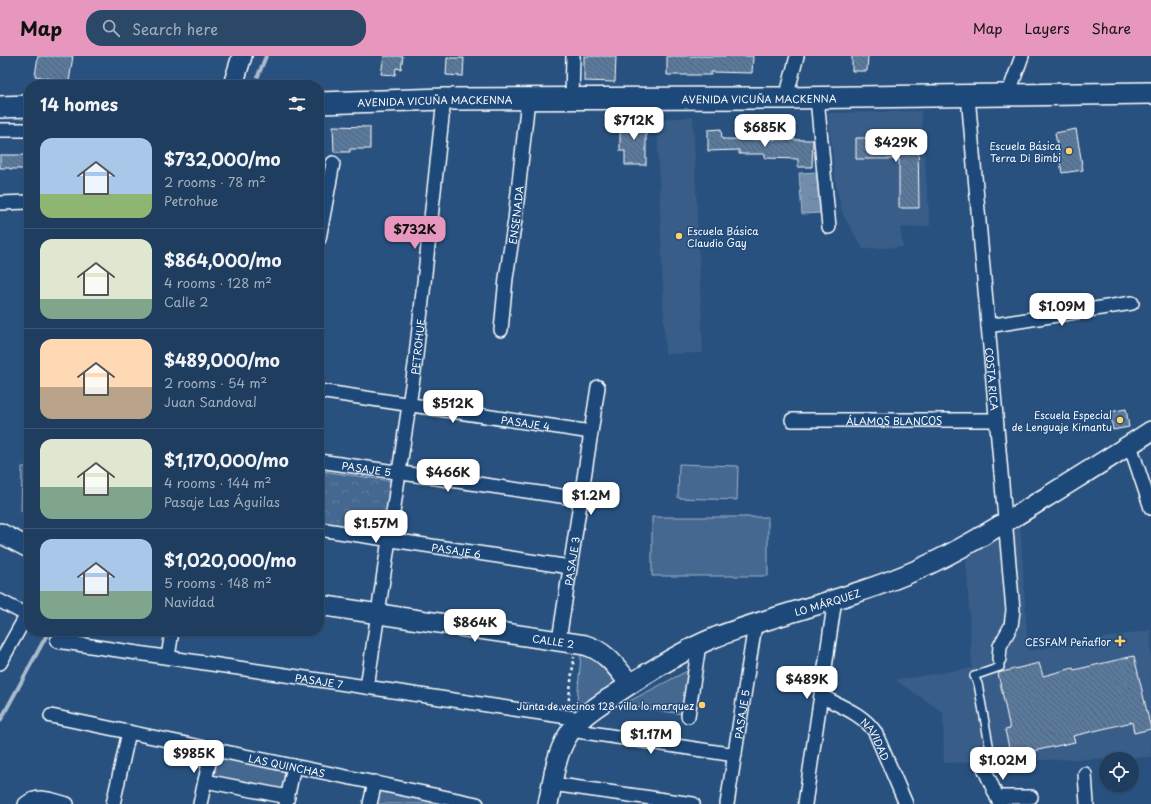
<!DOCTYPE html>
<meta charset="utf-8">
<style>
:root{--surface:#1e3d5f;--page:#2b4868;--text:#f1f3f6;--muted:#a1aebd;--line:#3c5674;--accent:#e797bd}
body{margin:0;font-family:"Playpen Sans",sans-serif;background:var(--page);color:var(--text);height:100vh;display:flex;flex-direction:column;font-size:15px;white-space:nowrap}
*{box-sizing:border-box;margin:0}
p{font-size:13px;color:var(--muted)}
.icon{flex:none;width:22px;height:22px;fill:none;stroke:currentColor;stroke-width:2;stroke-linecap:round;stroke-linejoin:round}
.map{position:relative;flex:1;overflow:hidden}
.drawer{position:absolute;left:24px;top:24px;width:300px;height:556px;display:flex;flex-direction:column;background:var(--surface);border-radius:16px;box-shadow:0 1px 3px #0004,0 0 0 1px var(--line)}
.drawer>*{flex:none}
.tools{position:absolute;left:1099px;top:696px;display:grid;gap:8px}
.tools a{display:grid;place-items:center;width:40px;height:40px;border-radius:50%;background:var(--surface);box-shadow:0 1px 3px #0004,0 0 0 1px var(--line);font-size:20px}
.price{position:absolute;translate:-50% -34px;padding:0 9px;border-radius:8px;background:#fff;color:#222;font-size:13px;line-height:26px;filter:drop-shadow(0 1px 2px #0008)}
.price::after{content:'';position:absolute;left:50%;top:24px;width:12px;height:9px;margin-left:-6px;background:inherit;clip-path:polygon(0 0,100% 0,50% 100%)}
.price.selected{background:var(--accent);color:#111}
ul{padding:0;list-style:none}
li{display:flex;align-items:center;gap:12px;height:100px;padding:0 16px}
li+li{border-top:1px solid var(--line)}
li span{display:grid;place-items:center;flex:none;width:112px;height:80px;border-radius:12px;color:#555}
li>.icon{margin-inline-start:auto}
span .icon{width:48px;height:48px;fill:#fffc;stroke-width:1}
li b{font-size:17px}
h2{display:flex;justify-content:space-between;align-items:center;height:48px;padding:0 16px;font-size:17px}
header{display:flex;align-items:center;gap:24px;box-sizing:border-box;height:56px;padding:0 20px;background:var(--accent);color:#111}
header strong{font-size:19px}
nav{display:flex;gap:22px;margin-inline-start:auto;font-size:14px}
.search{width:280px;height:36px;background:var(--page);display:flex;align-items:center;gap:10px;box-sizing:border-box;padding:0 14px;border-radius:16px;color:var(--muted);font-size:15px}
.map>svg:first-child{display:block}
.built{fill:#375d88}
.grass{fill:#446890;stroke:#a2b4c8}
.forest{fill:url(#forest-crowns);stroke:#a2b4c8}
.water{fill:url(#water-ripples);stroke:#aabbcd}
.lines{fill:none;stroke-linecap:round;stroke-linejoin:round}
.stream{stroke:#aabbcd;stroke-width:4}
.building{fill:url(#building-back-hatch);stroke:#fff}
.lane-casing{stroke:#fff;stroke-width:10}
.street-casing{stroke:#fff;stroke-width:16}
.secondary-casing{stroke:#fff;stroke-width:22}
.primary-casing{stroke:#fff;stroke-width:24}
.path{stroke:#fff;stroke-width:2.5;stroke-dasharray:3 3;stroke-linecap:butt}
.lane{stroke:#1f4a7a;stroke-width:7}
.street{stroke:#1f4a7a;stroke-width:13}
.secondary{stroke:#1f4a7a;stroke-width:19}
.primary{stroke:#1f4a7a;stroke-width:21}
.poi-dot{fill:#ffd166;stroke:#1f4a7a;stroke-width:1.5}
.labels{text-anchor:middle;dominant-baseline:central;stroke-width:3;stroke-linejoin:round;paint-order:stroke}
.street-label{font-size:10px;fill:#fff;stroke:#1f4a7a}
.poi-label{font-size:10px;fill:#fff;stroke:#1f4a7a;text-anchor:end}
</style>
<header>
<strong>Map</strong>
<div class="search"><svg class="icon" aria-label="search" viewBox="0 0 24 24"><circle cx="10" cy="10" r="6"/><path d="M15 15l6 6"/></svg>Search here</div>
<nav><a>Map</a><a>Layers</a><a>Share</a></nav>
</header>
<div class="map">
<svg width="1151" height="748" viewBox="0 0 1151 748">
<defs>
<pattern id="forest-crowns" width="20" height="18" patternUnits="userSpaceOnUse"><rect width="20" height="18" fill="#446890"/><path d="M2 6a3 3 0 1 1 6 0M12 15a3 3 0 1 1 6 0" fill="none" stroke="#607fa1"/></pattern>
<pattern id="water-ripples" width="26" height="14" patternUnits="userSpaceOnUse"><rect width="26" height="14" fill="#718dab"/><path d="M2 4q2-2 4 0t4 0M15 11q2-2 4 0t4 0" fill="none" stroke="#64768a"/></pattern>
<pattern id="building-back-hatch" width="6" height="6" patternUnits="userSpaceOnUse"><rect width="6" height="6" fill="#5a7a9d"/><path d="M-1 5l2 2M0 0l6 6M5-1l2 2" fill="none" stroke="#536374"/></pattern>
</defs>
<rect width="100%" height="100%" fill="#28517f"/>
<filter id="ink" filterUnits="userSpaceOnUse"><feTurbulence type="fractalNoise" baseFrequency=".025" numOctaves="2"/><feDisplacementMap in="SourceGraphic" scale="8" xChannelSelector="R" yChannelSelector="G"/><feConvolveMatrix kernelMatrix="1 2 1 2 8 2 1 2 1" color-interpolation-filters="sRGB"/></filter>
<g filter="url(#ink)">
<path class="built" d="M 921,55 L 930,170 L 900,172 L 903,191 L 863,193 L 843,159 L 836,130 L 828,57 Z
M 693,61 L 703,297 L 665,298 L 657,63 Z
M 1020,466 L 1028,595 L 1151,574 L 1151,701 L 944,707 L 943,656 L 895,624 L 972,612 L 966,499 Z"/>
<path class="grass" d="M 679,408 L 738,410 L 737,444 L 678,442 Z
M 22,411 L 29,411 L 29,459 L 21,455 Z
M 652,461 L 768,461 L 768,520 L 652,520 Z
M 581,599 L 602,605 L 621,626 L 576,656 Z
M 689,614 L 682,658 L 622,649 Z
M 215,698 L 289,713 L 284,737 L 211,722 Z
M 379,732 L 450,748 L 376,748 Z"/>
<path class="forest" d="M 322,415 L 391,425 L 383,477 L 319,469 L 319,439 Z"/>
<path class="water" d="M 818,116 L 821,157 L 802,158 L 799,117 Z"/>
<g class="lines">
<path class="stream" d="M 258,20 L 266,0
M 0,665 L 49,575"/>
</g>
<path class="building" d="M 38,0 L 73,0 L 69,26 L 35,20 Z
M 384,0 L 403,0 L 401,13 L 396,12 L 395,19 L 381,18 Z
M 584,0 L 616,0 L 615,26 L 584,25 Z
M 667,0 L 753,0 L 752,17 L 711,16 L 711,19 L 667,19 Z
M 852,0 L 868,0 L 867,15 L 852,15 Z
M 447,2 L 464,2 L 463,20 L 446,19 Z
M 620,63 L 646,63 L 646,109 L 625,109 L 625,95 L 620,95 Z
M 333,70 L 370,71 L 370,93 L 350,93 L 350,96 L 334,96 Z
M 721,73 L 722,83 L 813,84 L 812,111 L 798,111 L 798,103 L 765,102 L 765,98 L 739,98 L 739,94 L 708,95 L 708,74 Z
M 1076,73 L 1083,114 L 1062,117 L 1055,77 Z
M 856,82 L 918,82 L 919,152 L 899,152 L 899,103 L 856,103 Z
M 0,99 L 26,99 L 26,113 L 10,113 L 10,112 L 0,112 Z
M 1126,353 L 1129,371 L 1113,374 L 1110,356 Z
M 1134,600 L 1151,673 L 1134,677 L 1132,666 L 1073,680 L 1075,686 L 1029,696 L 1028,691 L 1010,696 L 1005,674 L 1010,673 L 998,617 L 1039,607 L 1043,620 L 1073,612 L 1074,614 Z"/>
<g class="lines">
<defs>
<path id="lane" d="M 990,694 L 978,628 L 974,620 L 1000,611 L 999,603"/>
<g id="street">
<path d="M 1008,39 L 1022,0"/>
<path id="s1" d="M 968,40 L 1013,554 L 1011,570 L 1000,590 L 999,603"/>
<path d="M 786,42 L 797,0"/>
<path d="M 817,42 L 829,171"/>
<path d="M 572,43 L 573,0"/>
<path d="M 0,74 L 29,74"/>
<path d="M 0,147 L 29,146"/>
<path d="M 319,183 L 333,107"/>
<path d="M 988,270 L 1132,247"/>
<path id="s2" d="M 501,274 L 506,222 L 515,164 L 528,43"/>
<path id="s3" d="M 319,335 L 591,376"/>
<path id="s4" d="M 792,364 L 996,364"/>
<path d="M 1130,389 L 1151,452"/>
<path id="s5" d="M 319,405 L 581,443"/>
<path id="s6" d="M 319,473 L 570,511"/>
<path d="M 0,545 L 27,559"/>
<path id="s7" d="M 559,584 L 598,331"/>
<path id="s8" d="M 57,585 L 581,663"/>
<path d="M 168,601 L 172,575"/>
<path d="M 0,607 L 29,555"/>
<path id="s9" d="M 367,631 L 415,309 L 444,43"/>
<path id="s10" d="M 821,640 C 840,650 863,658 875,676 L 906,748"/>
<path id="s11" d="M 51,660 L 477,748"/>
<path d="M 688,660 L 699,589"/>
<path d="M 571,674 L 735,699"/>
<path d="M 984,712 L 1000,748"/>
<path d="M 1085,718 L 1087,748"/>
<path d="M 205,725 L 288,741"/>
<path d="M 552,728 L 693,748"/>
<path d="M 997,741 L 1031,741"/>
<path d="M 25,748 C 38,737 53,744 67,748"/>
<path d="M 113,748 L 129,676"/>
<path d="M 200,748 L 212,693"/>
<path d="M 286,748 L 294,710"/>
<path d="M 370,748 L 375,726"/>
<path id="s12" d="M 727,748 L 755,569"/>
<path d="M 805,748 L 835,543"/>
</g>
<g id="secondary">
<path d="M 233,29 L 242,0"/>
<path d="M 0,477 L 29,492"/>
<path id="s13" d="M 319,549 L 585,589 C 606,595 617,612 630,628"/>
<path id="s14" d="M 548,748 C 553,726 555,700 567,681 C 578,661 598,650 617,637 C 648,616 681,595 716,581 C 783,556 854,542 919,513 C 963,493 1004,467 1045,442 C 1080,420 1116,398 1151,375"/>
</g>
<g id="primary">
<path id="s15" d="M 319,47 L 444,43 L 786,42 L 1151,37"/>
<path d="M 0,51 L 29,50"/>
</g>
</defs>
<use href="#lane" class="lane-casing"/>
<use href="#street" class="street-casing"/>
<use href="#secondary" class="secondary-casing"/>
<use href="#primary" class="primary-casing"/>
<path class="path" d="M 568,650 L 574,601"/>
<use href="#lane" class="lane"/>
<use href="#street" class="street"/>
<use href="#secondary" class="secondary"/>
<use href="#primary" class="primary"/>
</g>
</g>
<g class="poi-dot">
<circle cx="1069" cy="95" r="4"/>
<circle cx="679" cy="180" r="4"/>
<circle cx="1120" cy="364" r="4"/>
<path d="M1118 579h4v4h4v4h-4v4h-4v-4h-4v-4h4z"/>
<circle cx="702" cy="649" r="4"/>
</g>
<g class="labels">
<g class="street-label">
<text stroke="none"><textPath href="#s15" startOffset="440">AVENIDA VICUÑA MACKENNA</textPath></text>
<text stroke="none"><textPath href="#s15" startOffset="116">AVENIDA VICUÑA MACKENNA</textPath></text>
<text stroke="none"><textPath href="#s2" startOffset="116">ENSENADA</textPath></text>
<text stroke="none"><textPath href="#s9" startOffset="344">PETROHUE</textPath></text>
<text stroke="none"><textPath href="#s1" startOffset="284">COSTA RICA</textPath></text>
<text stroke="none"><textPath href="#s4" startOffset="102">ÁLAMOS BLANCOS</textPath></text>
<text stroke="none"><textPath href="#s3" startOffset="209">PASAJE 4</textPath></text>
<text stroke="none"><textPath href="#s5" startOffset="48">PASAJE 5</textPath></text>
<text stroke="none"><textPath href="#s6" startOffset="139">PASAJE 6</textPath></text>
<text stroke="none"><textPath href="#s7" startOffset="80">PASAJE 3</textPath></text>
<text stroke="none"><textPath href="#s14" startOffset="368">LO MÁRQUEZ</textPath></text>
<text stroke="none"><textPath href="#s13" startOffset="237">CALLE 2</textPath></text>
<text stroke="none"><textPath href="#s8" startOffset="265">PASAJE 7</textPath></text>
<text stroke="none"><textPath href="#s12" startOffset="91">PASAJE 5</textPath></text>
<text stroke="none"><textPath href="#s10" startOffset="72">NAVIDAD</textPath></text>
<text stroke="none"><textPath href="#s11" startOffset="241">LAS QUINCHAS</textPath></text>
</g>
<g class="poi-label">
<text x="1061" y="89">Escuela Básica<tspan x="1061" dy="12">Terra Di Bimbi</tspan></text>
<text x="687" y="174" text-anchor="start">Escuela Básica<tspan x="687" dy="12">Claudio Gay</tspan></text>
<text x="1112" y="358">Escuela Especial<tspan x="1112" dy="12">de Lenguaje Kimantu</tspan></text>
<text x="1111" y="585">CESFAM Peñaflor</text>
<text x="694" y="649">Junta de vecinos 128 villa lo marquez</text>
</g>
</g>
</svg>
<div class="tools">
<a><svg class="icon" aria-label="locate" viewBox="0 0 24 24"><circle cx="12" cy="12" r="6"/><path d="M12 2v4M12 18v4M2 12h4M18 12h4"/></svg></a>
</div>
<b class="price" style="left:634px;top:85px">$712K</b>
<b class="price" style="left:765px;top:92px">$685K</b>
<b class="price" style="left:896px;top:107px">$429K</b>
<b class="price selected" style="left:415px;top:194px">$732K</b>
<b class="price" style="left:1062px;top:271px">$1.09M</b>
<b class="price" style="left:453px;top:368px">$512K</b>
<b class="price" style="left:448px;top:437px">$466K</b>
<b class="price" style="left:591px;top:460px">$1.2M</b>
<b class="price" style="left:376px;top:488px">$1.57M</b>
<b class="price" style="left:475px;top:587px">$864K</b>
<b class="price" style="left:807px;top:644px">$489K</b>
<b class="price" style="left:651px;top:699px">$1.17M</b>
<b class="price" style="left:194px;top:718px">$985K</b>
<b class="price" style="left:1003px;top:725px">$1.02M</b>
<section class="drawer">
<h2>14 homes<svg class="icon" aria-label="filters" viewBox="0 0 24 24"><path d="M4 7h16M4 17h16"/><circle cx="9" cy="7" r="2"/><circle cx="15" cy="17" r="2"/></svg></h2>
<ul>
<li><span style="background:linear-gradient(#a9c7e8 70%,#8fb573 0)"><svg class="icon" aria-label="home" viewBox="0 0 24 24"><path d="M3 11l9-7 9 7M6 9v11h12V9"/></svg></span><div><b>$732,000/mo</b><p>2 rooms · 78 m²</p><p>Petrohue</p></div></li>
<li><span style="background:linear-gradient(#dfe7d0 75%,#7fa58c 0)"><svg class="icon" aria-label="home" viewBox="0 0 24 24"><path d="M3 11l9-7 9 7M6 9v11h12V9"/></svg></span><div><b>$864,000/mo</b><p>4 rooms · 128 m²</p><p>Calle 2</p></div></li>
<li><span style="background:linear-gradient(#ffd9b3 60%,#b9a48a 0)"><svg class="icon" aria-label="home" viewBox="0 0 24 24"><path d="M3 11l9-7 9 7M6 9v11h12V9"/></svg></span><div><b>$489,000/mo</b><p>2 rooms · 54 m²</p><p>Juan Sandoval</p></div></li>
<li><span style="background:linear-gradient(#dfe7d0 60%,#7fa58c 0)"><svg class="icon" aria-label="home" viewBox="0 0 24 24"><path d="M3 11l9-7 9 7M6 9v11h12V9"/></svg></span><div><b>$1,170,000/mo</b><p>4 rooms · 144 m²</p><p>Pasaje Las Águilas</p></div></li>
<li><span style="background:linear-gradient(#a9c7e8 65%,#7fa58c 0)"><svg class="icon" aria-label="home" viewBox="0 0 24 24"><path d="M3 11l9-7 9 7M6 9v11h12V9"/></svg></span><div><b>$1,020,000/mo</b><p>5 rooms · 148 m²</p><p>Navidad</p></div></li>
</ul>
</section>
</div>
